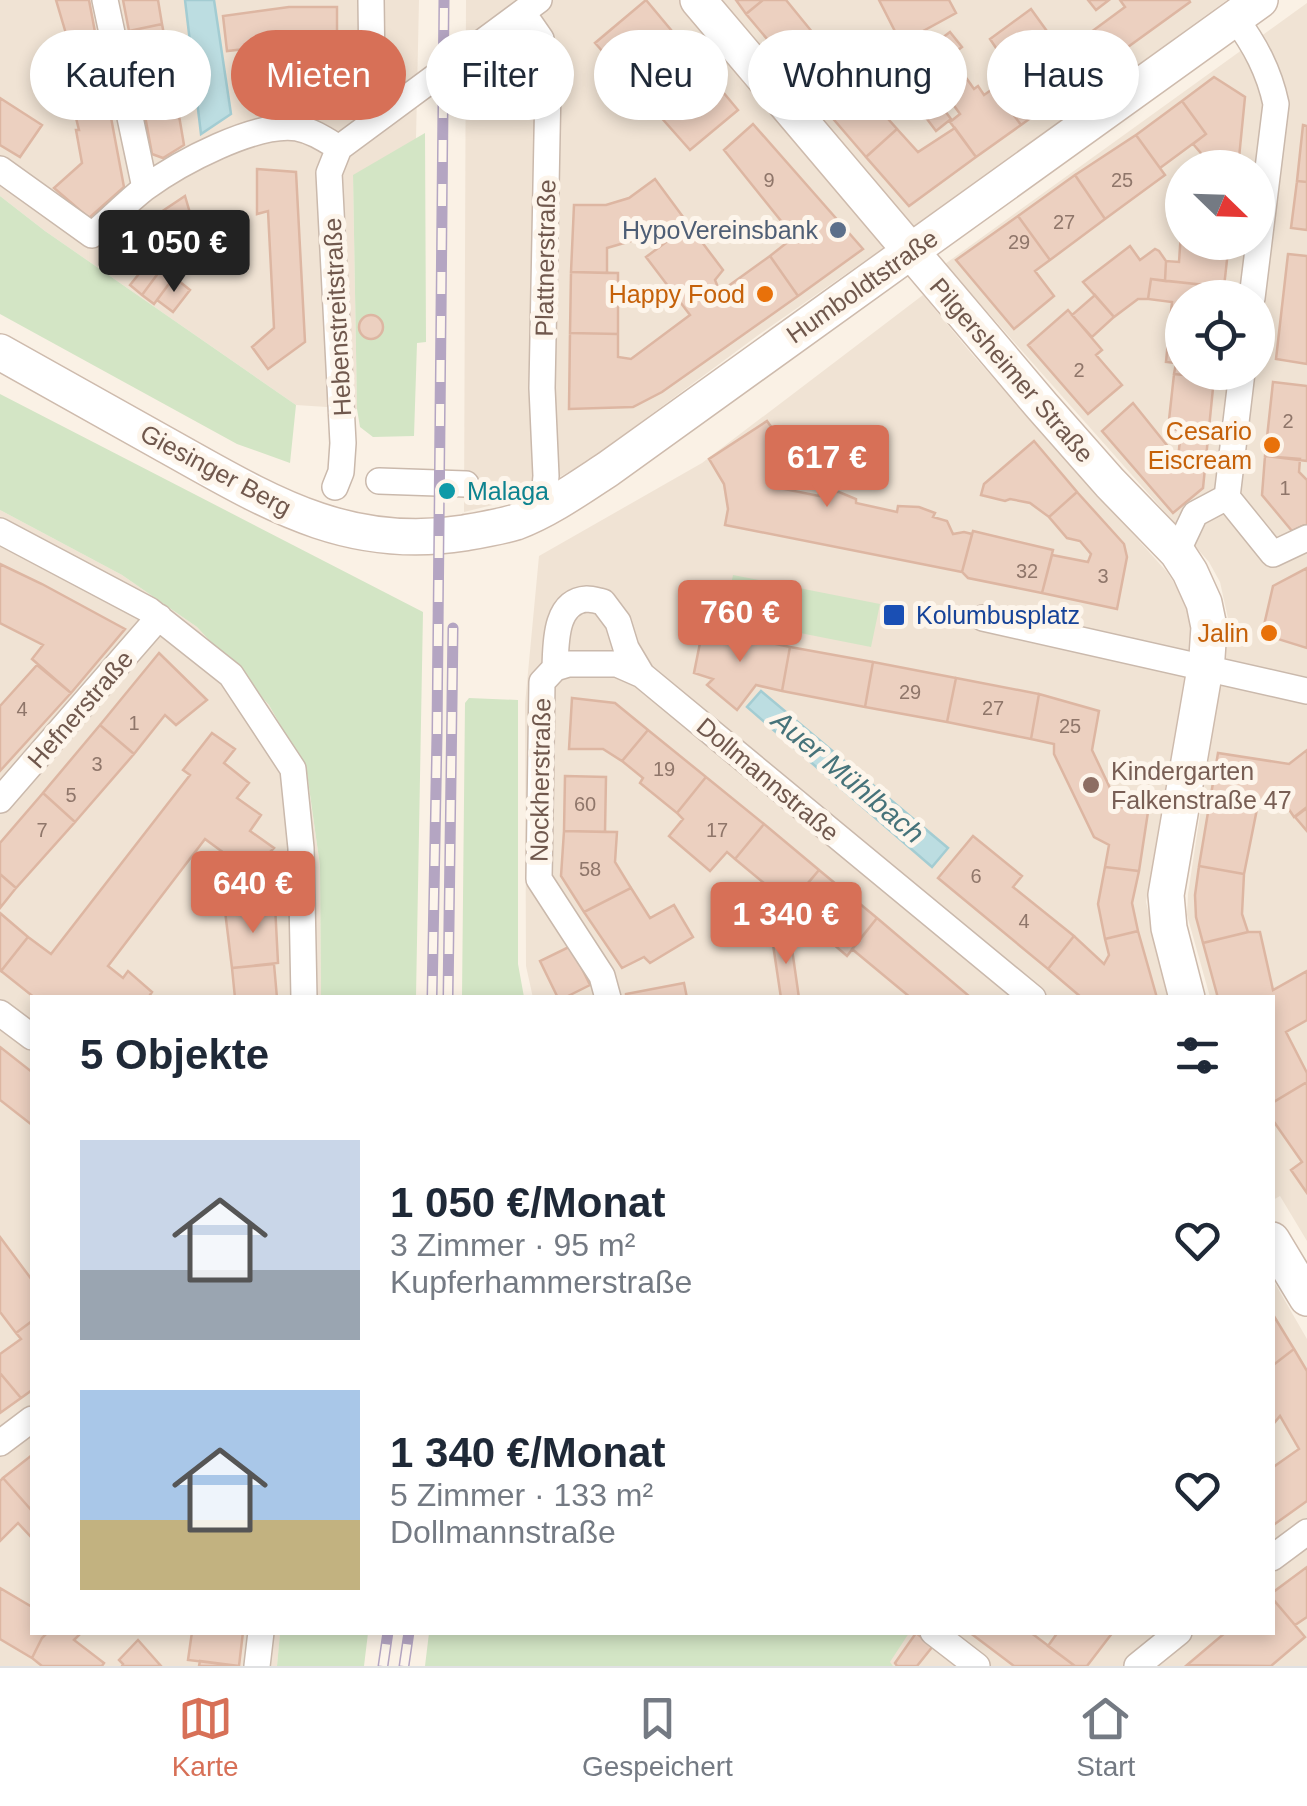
<!DOCTYPE html>
<html lang="de">
<meta charset="utf-8">
<style>
:root{--surface:#fff;--page:#f2f2f3;--text:#1f2937;--muted:#747a83;--line:#e0e1e3;--accent:#d77057}
body{margin:0;font-family:Helvetica,sans-serif;background:var(--page);color:var(--text);height:100vh;display:flex;flex-direction:column;font-size:38px;white-space:nowrap}
*{box-sizing:border-box;margin:0}
p{font-size:32px;color:var(--muted)}
.icon{flex:none;width:55px;height:55px;fill:none;stroke:currentColor;stroke-width:2;stroke-linecap:round;stroke-linejoin:round}
.map{position:relative;flex:1;overflow:hidden}
.panel{position:absolute;left:30px;top:995px;width:1245px;height:640px;display:flex;flex-direction:column;background:var(--surface);border-radius:0px;box-shadow:0 5px 15px #0003}
.panel>*{flex:none}
.banner{position:absolute;left:30px;top:30px;width:1248px;height:90px;display:flex;gap:20px}
.needle{width:65px;rotate:113deg}
.tools{position:absolute;left:1165px;top:150px;display:grid;gap:20px}
.tools a{display:grid;place-items:center;width:110px;height:110px;border-radius:50%;background:var(--surface);box-shadow:0 5px 15px #0003;font-size:50px}
.price{position:absolute;translate:-50% -85px;padding:0 22px;border-radius:10px;background:var(--accent);color:#fff;font-size:32px;line-height:65px;filter:drop-shadow(0 2px 5px #0008)}
.price::after{content:'';position:absolute;left:50%;top:60px;width:30px;height:22px;margin-left:-15px;background:inherit;clip-path:polygon(0 0,100% 0,50% 100%)}
.price.selected{background:#222;color:#fff}
ul{padding:0;list-style:none}
li{display:flex;align-items:center;gap:30px;height:250px;padding:0 50px}
li span{display:grid;place-items:center;flex:none;width:280px;height:200px;border-radius:0px;color:#555}
li>.icon{margin-inline-start:auto}
span .icon{width:120px;height:120px;fill:#fffc;stroke-width:1}
li b{font-size:42px}
h2{display:flex;justify-content:space-between;align-items:center;height:120px;padding:0 50px;font-size:42px}
.chip{padding:0 35px;border-radius:45px;background:var(--surface);box-shadow:0 5px 15px #0003;font-size:35px;line-height:90px}
.chip.selected{background:var(--accent);color:#fff}
.dock{display:flex;justify-content:space-around;align-items:center;height:140px;border-top:2px solid var(--line);background:var(--surface);font-size:28px;color:var(--muted)}
.dock a{display:grid;justify-items:center;gap:5px}
.dock .selected{color:var(--accent)}
.map>svg:first-child{display:block}
.residential{fill:#f0e3d4;fill-rule:evenodd}
.green{fill:#d3e5c5}
.water{fill:#bcdde1;stroke:#a3ccd2;stroke-width:2.5}
.building{fill:#ecd0c0;stroke:#ddb6a2;stroke-width:2.5}
.lines{fill:none;stroke-linecap:round;stroke-linejoin:round}
.street-casing{stroke:#cab9ac;stroke-width:28}
.secondary-casing{stroke:#cebbad;stroke-width:38}
.street{stroke:#fff;stroke-width:25}
.secondary{stroke:#fff;stroke-width:35}
.rail-casing{stroke:#b4a5c2;stroke-width:11}
.rail{stroke:#fdf5eb;stroke-width:8;stroke-dasharray:22;stroke-linecap:butt}
.service-dot{fill:#5c6f8a;stroke:#fdf5eb;stroke-width:4}
.food-dot{fill:#e8710a;stroke:#fdf5eb;stroke-width:4}
.culture-dot{fill:#0f9aa8;stroke:#fdf5eb;stroke-width:4}
.transit-dot{fill:#1a4fb4;stroke:#fdf5eb;stroke-width:4}
.education-dot{fill:#8d6e63;stroke:#fdf5eb;stroke-width:4}
.labels{text-anchor:middle;dominant-baseline:central;stroke-width:10;stroke-linejoin:round;paint-order:stroke}
.number-label{font-size:20px;fill:#8f766a}
.service-label{font-size:25px;fill:#4e5e75;stroke:#fdf5eb;text-anchor:end}
.street-label{font-size:25px;fill:#70584d;stroke:#fdf5eb}
.food-label{font-size:25px;fill:#c56008;stroke:#fdf5eb;text-anchor:end}
.culture-label{font-size:25px;fill:#0d838f;stroke:#fdf5eb;text-anchor:start}
.transit-label{font-size:25px;fill:#164399;stroke:#fdf5eb;text-anchor:start}
.education-label{font-size:25px;fill:#785e54;stroke:#fdf5eb;text-anchor:start}
.water-label{font-size:28px;font-style:italic;fill:#46737a;stroke:#fdf5eb}
</style>
<div class="map">
<svg width="1307" height="1666" viewBox="0 0 1307 1666">
<rect width="100%" height="100%" fill="#faf1e5"/>
<path class="residential" d="M 0,0 L 419,0 L 416,139 L 353,176 L 357,409 L 296,405 L 45,231 L 0,196 Z
M 466,0 L 1227,0 L 942,207 L 757,336 L 587,462 L 534,491 L 509,501 L 464,512 Z
M 1307,3 L 1307,1241 L 1280,1196 L 1273,1200 L 1272,998 L 1210,997 L 1187,915 L 1188,894 L 1229,623 L 1220,582 L 1209,562 L 945,264 ZM 1182,168 L 1258,168 L 1258,242 L 1182,242 ZM 1182,298 L 1258,298 L 1258,372 L 1182,372 Z
M 923,295 L 971,353 L 1167,572 L 1185,600 L 1192,632 L 1146,902 L 1170,997 L 533,998 L 526,966 L 525,704 L 539,556 L 702,463 Z
M 0,510 L 122,575 L 197,627 L 269,705 L 307,774 L 320,866 L 321,997 L 32,998 L 32,1632 L 280,1633 L 277,1666 L 0,1666 Z
M 1273,1280 L 1307,1339 L 1307,1666 L 878,1666 L 896,1633 L 1272,1632 Z"/>
<path class="green" d="M 425,133 L 426,342 L 417,343 L 414,436 L 373,437 L 360,427 L 357,409 L 353,175 Z
M 0,196 L 45,231 L 296,405 L 290,463 L 237,444 L 0,314 Z
M 0,394 L 423,612 L 416,997 L 321,997 L 320,866 L 307,773 L 269,705 L 197,627 L 122,575 L 0,510 Z
M 733,575 L 880,604 L 871,647 L 724,618 Z
M 469,698 L 518,700 L 518,964 L 524,997 L 462,997 L 465,703 Z
M 280,1633 L 368,1633 L 364,1666 L 277,1666 Z
M 429,1633 L 908,1632 L 909,1633 L 890,1662 L 893,1666 L 425,1666 Z"/>
<path class="water" d="M 185,0 L 214,0 L 231,114 L 201,134 Z
M 761,691 L 948,848 L 932,867 L 747,707 Z"/>
<path class="building" d="M 56,0 L 89,0 L 124,187 L 89,218 L 54,188 L 82,163 L 76,130 L 79,130 L 74,110 L 67,112 L 52,41 L 67,37 Z
M 123,0 L 158,0 L 162,24 L 129,31 Z
M 646,0 L 738,110 L 690,150 L 595,43 Z
M 736,0 L 763,0 L 746,14 Z
M 763,0 L 786,0 L 813,33 L 783,58 L 746,14 Z
M 879,0 L 949,0 L 956,13 L 901,43 Z
M 1088,0 L 1109,0 L 1096,10 Z
M 1120,0 L 1189,0 L 1190,2 L 1103,65 L 1083,38 L 1125,7 Z
M 289,7 L 337,7 L 337,45 L 290,44 L 227,51 L 223,16 Z
M 1031,9 L 1062,52 L 1083,38 L 1103,65 L 1021,125 L 994,88 L 1018,72 L 1012,63 L 1008,66 L 990,39 Z
M 162,24 L 169,61 L 136,68 L 129,31 Z
M 950,32 L 962,47 L 921,78 L 909,63 Z
M 813,33 L 862,90 L 829,114 L 783,58 Z
M 169,61 L 176,98 L 143,105 L 136,68 Z
M 909,63 L 951,119 L 936,131 L 894,75 Z
M 1214,77 L 1245,97 L 1238,168 L 1205,168 L 1206,159 L 1193,144 L 1206,134 L 1182,101 Z
M 967,79 L 974,89 L 978,86 L 984,95 L 994,88 L 1021,125 L 976,157 L 950,122 L 960,114 L 950,100 L 953,98 L 948,93 Z
M 862,90 L 897,129 L 866,157 L 829,114 Z
M 0,98 L 42,125 L 20,157 L 0,145 Z
M 176,98 L 184,145 L 163,158 L 152,154 L 143,105 Z
M 1182,101 L 1206,134 L 1160,168 L 1136,135 Z
M 753,124 L 863,249 L 798,296 L 770,256 L 794,237 L 724,150 Z
M 1303,125 L 1307,126 L 1307,182 L 1297,181 Z
M 955,128 L 976,157 L 909,206 L 866,157 L 897,129 L 918,152 Z
M 1136,135 L 1165,175 L 1105,219 L 1075,175 Z
M 257,169 L 296,172 L 305,342 L 268,369 L 252,347 L 274,328 L 268,211 L 257,214 Z
M 1075,175 L 1105,219 L 1050,260 L 1018,216 Z
M 655,179 L 689,225 L 665,243 L 655,234 L 607,248 L 607,273 L 571,272 L 574,205 L 606,205 L 629,198 Z
M 1297,181 L 1307,182 L 1307,230 L 1291,228 Z
M 185,196 L 200,247 L 171,257 L 146,222 Z
M 1018,216 L 1050,260 L 1035,271 L 1054,296 L 1014,329 L 956,260 Z
M 1182,218 L 1182,242 L 1229,242 L 1224,287 L 1165,281 L 1166,261 L 1179,262 Z
M 689,225 L 723,270 L 715,280 L 720,292 L 770,256 L 798,296 L 662,392 L 633,407 L 569,409 L 570,333 L 618,334 L 618,357 L 631,359 L 690,315 L 646,257 Z
M 123,234 L 144,251 L 127,272 L 106,255 Z
M 1130,246 L 1140,260 L 1155,249 L 1159,251 L 1166,261 L 1165,281 L 1151,279 L 1148,299 L 1138,299 L 1114,317 L 1083,282 Z
M 1288,254 L 1307,256 L 1307,364 L 1276,359 Z
M 151,259 L 162,268 L 142,295 L 130,285 Z
M 162,268 L 174,277 L 154,304 L 142,295 Z
M 571,272 L 618,273 L 618,334 L 570,333 Z
M 174,277 L 190,290 L 173,312 L 157,300 Z
M 1151,279 L 1224,287 L 1223,298 L 1182,298 L 1182,332 L 1169,331 L 1172,302 L 1148,299 Z
M 1095,295 L 1114,317 L 1092,337 L 1072,315 Z
M 1068,310 L 1102,350 L 1096,355 L 1122,385 L 1088,414 L 1028,345 Z
M359 327a12 12 0 1 1 24 0a12 12 0 1 1-24 0Z
M 1169,331 L 1182,332 L 1182,372 L 1215,372 L 1214,378 L 1174,374 L 1176,363 L 1166,362 Z
M 1174,374 L 1214,378 L 1203,488 L 1173,513 L 1102,431 L 1133,403 L 1178,459 L 1181,430 L 1168,429 Z
M 1273,382 L 1307,386 L 1307,461 L 1265,456 Z
M 767,421 L 794,459 L 779,469 L 784,489 L 819,496 L 819,491 L 839,492 L 856,499 L 856,503 L 897,512 L 898,506 L 919,507 L 935,513 L 933,517 L 947,521 L 953,534 L 964,532 L 972,534 L 962,572 L 725,525 L 728,509 L 724,484 L 709,459 Z
M 1034,441 L 1077,492 L 1049,517 L 1030,503 L 1010,499 L 1005,501 L 981,495 L 984,484 Z
M 1265,456 L 1300,459 L 1299,472 L 1307,480 L 1307,524 L 1292,531 L 1262,495 Z
M 1077,492 L 1124,544 L 1127,557 L 1117,609 L 1042,593 L 1052,555 L 1088,562 L 1091,554 L 1080,541 L 1067,538 L 1049,517 Z
M 973,531 L 1053,550 L 1042,593 L 968,578 L 962,572 Z
M 0,564 L 42,584 L 125,629 L 71,693 L 32,659 L 43,645 L 0,623 Z
M 1307,568 L 1307,648 L 1262,634 L 1273,586 Z
M 703,628 L 790,647 L 782,691 L 756,685 L 737,710 L 707,685 L 713,679 L 694,673 Z
M 790,647 L 873,662 L 865,707 L 782,691 Z
M 159,653 L 207,700 L 176,725 L 165,715 L 134,754 L 100,725 Z
M 873,662 L 956,678 L 947,722 L 865,707 Z
M 37,665 L 71,693 L 0,771 L 0,706 Z
M 956,678 L 1039,694 L 1031,739 L 947,722 Z
M 1039,694 L 1099,711 L 1092,750 L 1119,807 L 1148,812 L 1139,871 L 1105,867 L 1109,845 L 1094,837 L 1054,754 L 1054,744 L 1031,739 Z
M 572,698 L 615,703 L 648,730 L 622,761 L 603,749 L 569,749 Z
M 100,725 L 134,754 L 75,822 L 43,793 Z
M 648,730 L 706,777 L 677,813 L 640,783 L 643,778 L 622,761 Z
M 212,733 L 235,749 L 224,763 L 249,783 L 237,798 L 261,815 L 250,831 L 274,848 L 270,852 L 275,905 L 236,909 L 228,856 L 205,839 L 108,966 L 123,978 L 128,971 L 152,992 L 148,998 L 35,998 L 1,971 L 28,937 L 51,954 L 190,775 L 183,770 Z
M 1307,750 L 1307,807 L 1294,817 L 1288,808 L 1258,804 L 1244,874 L 1199,866 L 1218,753 L 1289,764 Z
M 565,776 L 606,777 L 605,832 L 564,831 Z
M 706,777 L 764,824 L 735,859 L 727,852 L 710,871 L 669,836 L 683,819 L 677,813 Z
M 43,793 L 75,822 L 16,888 L 0,874 L 0,843 Z
M 1307,808 L 1307,831 L 1295,817 Z
M 764,824 L 819,870 L 777,919 L 763,909 L 776,893 L 735,859 Z
M 564,831 L 617,832 L 615,862 L 631,888 L 584,912 L 561,876 Z
M 973,836 L 1022,876 L 1013,887 L 1074,936 L 1048,969 L 938,878 Z
M 1199,866 L 1244,874 L 1242,914 L 1248,932 L 1203,943 L 1196,917 L 1195,895 Z
M 1105,867 L 1139,871 L 1132,903 L 1138,931 L 1105,939 L 1098,904 Z
M 819,870 L 877,918 L 847,956 L 789,906 Z
M 0,874 L 16,888 L 0,908 Z
M 631,888 L 650,918 L 674,905 L 693,937 L 650,963 L 644,957 L 622,968 L 584,912 Z
M 275,905 L 278,963 L 232,968 L 225,911 Z
M 0,913 L 28,937 L 1,971 L 0,970 Z
M 877,918 L 969,996 L 911,998 L 852,949 Z
M 1138,931 L 1157,998 L 1082,998 L 1048,969 L 1074,936 L 1104,964 L 1109,955 L 1105,939 Z
M 1248,932 L 1260,932 L 1273,990 L 1307,971 L 1307,1020 L 1286,1032 L 1307,1073 L 1307,1082 L 1272,1103 L 1272,998 L 1218,998 L 1203,943 Z
M 790,935 L 799,998 L 781,998 L 772,938 Z
M 571,946 L 590,985 L 564,998 L 558,998 L 540,961 Z
M 274,964 L 277,998 L 235,998 L 232,968 Z
M 684,983 L 687,998 L 626,998 L 626,994 Z
M 0,1047 L 32,1072 L 32,1125 L 0,1100 Z
M 1307,1082 L 1307,1193 L 1291,1170 L 1302,1162 L 1272,1119 L 1272,1103 Z
M 0,1237 L 32,1280 L 32,1321 L 16,1333 L 0,1312 Z
M 1272,1313 L 1294,1349 L 1272,1366 Z
M 32,1321 L 32,1390 L 21,1398 L 0,1373 L 0,1354 L 21,1339 L 16,1333 Z
M 1294,1349 L 1307,1371 L 1307,1501 L 1272,1526 L 1272,1468 L 1299,1449 L 1280,1416 L 1275,1422 L 1272,1418 L 1272,1366 Z
M 0,1373 L 21,1398 L 0,1413 Z
M 32,1455 L 32,1511 L 3,1478 Z
M 3,1478 L 32,1511 L 32,1538 L 18,1523 L 0,1541 L 0,1481 Z
M 1307,1567 L 1307,1617 L 1295,1625 L 1272,1598 L 1272,1593 Z
M 0,1588 L 32,1607 L 32,1632 L 48,1632 L 42,1638 L 32,1658 L 0,1639 Z
M 1272,1598 L 1305,1637 L 1271,1666 L 1187,1665 L 1226,1632 L 1272,1632 Z
M 48,1632 L 82,1632 L 74,1640 L 104,1663 L 102,1666 L 42,1666 L 32,1658 L 42,1638 Z
M 192,1632 L 243,1632 L 239,1666 L 188,1660 Z
M 969,1632 L 1030,1632 L 1075,1666 L 1014,1666 Z
M 1058,1632 L 1113,1632 L 1087,1666 L 1075,1666 L 1048,1646 Z
M 916,1633 L 933,1646 L 917,1666 L 897,1666 L 895,1663 Z
M 138,1640 L 161,1666 L 122,1666 L 123,1664 L 119,1660 Z
M 200,1661 L 239,1666 L 199,1666 Z"/>
<g class="lines">
<defs>
<path id="street" d="M 105,0 L 145,188
M 371,0 L 372,73 L 396,104
M 523,13 L 541,39 L 548,86 L 542,388 L 546,476 L 543,509
M 1235,18 C 1255,45 1269,71 1276,104 L 1252,298
M 339,148 L 539,0
M 0,169 L 92,235 C 110,220 127,202 145,188 C 179,163 255,122 297,128 C 313,131 326,140 339,148
M 379,481 L 466,484
M 335,487 L 341,472 L 343,443 L 329,173 L 339,148
M 1227,497 L 1242,372
M 1227,497 L 1273,554 L 1307,538
M 0,531 L 149,610 L 231,675 L 293,769 L 301,848 L 304,998
M 1177,552 L 1195,514 L 1227,497
M 983,618 L 1307,691
M 555,668 C 556,645 554,601 587,599 C 592,599 598,601 603,602 L 618,622 L 626,648 L 642,675
M 0,800 L 159,617
M 608,998 L 602,976 L 539,879 L 542,682 L 555,668 L 568,664 L 617,664 L 642,675 L 1033,998
M 0,1013 L 32,1037
M 0,1443 L 32,1419
M 1272,1558 L 1307,1532
M 933,1632 L 977,1666
M 257,1666 L 261,1632
M 1137,1666 L 1179,1632"/>
<path id="secondary" d="M 698,0 L 1042,406 L 1110,483 L 1177,552 L 1190,572 L 1204,603 L 1209,627 L 1207,657 L 1166,895 L 1169,928 L 1187,998
M 0,352 C 55,383 110,414 166,445 C 265,500 345,552 464,533 C 481,530 499,527 516,522 C 548,510 579,488 608,469 L 1260,0
M 1272,1240 L 1307,1298"/>
</defs>
<use href="#street" class="street-casing"/>
<use href="#secondary" class="secondary-casing"/>
<use href="#street" class="street"/>
<use href="#secondary" class="secondary"/>
<defs>
<path id="rail" d="M 432,998 L 437,735 L 444,0
M 448,998 L 453,628
M 383,1666 L 388,1632
M 404,1666 L 409,1632"/>
</defs>
<use href="#rail" class="rail-casing"/>
<use href="#rail" class="rail"/>
</g>
<circle class="service-dot" cx="838" cy="230" r="10"/>
<g class="food-dot">
<circle cx="765" cy="294" r="10"/>
<circle cx="1272" cy="445" r="10"/>
<circle cx="1269" cy="633" r="10"/>
</g>
<circle class="culture-dot" cx="447" cy="491" r="10"/>
<rect class="transit-dot" x="882" y="603" width="24" height="24" rx="5"/>
<circle class="education-dot" cx="1091" cy="785" r="10"/>
<g class="labels">
<g class="number-label">
<text x="769" y="180">9</text>
<text x="1122" y="180">25</text>
<text x="1064" y="222">27</text>
<text x="1019" y="242">29</text>
<text x="1079" y="370">2</text>
<text x="1288" y="421">2</text>
<text x="1285" y="488">1</text>
<text x="1027" y="571">32</text>
<text x="1103" y="576">3</text>
<text x="910" y="692">29</text>
<text x="993" y="708">27</text>
<text x="22" y="709">4</text>
<text x="134" y="723">1</text>
<text x="1070" y="726">25</text>
<text x="97" y="764">3</text>
<text x="664" y="769">19</text>
<text x="71" y="795">5</text>
<text x="585" y="804">60</text>
<text x="42" y="830">7</text>
<text x="717" y="830">17</text>
<text x="590" y="869">58</text>
<text x="976" y="876">6</text>
<text x="1024" y="921">4</text>
</g>
<g class="service-label">
<text x="818" y="230">HypoVereinsbank</text>
</g>
<g class="street-label">
<text transform="translate(545 258) rotate(-89)">Plattnerstraße</text>
<text transform="translate(862 286) rotate(-35)">Humboldtstraße</text>
<text transform="translate(337 317) rotate(-93)">Hebenstreitstraße</text>
<text transform="translate(1012 370) rotate(49)">Pilgersheimer Straße</text>
<text transform="translate(216 470) rotate(28)">Giesinger Berg</text>
<text transform="translate(80 709) rotate(-49)">Hefnerstraße</text>
<text transform="translate(768 779) rotate(40)">Dollmannstraße</text>
<text transform="translate(540 780) rotate(-89)">Nockherstraße</text>
</g>
<g class="food-label">
<text x="745" y="294">Happy Food</text>
<text x="1252" y="431">Cesario<tspan x="1252" dy="29">Eiscream</tspan></text>
<text x="1249" y="633">Jalin</text>
</g>
<g class="culture-label">
<text x="467" y="491">Malaga</text>
</g>
<g class="transit-label">
<text x="916" y="615">Kolumbusplatz</text>
</g>
<g class="education-label">
<text x="1111" y="771">Kindergarten<tspan x="1111" dy="29">Falkenstraße 47</tspan></text>
</g>
<g class="water-label">
<text transform="translate(848 777) rotate(40)">Auer Mühlbach</text>
</g>
</g>
</svg>
<div class="tools">
<a><svg class="needle" viewBox="-14 -14 28 28"><path d="M0-13l5 13h-10z" fill="#e53935"/><path d="M0 13l5-13h-10z" fill="#747a83"/></svg></a>
<a><svg class="icon" aria-label="locate" viewBox="0 0 24 24"><circle cx="12" cy="12" r="6"/><path d="M12 2v4M12 18v4M2 12h4M18 12h4"/></svg></a>
</div>
<b class="price selected" style="left:174px;top:295px">1 050 €</b>
<b class="price" style="left:827px;top:510px">617 €</b>
<b class="price" style="left:740px;top:665px">760 €</b>
<b class="price" style="left:253px;top:936px">640 €</b>
<b class="price" style="left:786px;top:967px">1 340 €</b>
<div class="banner">
<a class="chip">Kaufen</a>
<a class="chip selected">Mieten</a>
<a class="chip">Filter</a>
<a class="chip">Neu</a>
<a class="chip">Wohnung</a>
<a class="chip">Haus</a>
</div>
<section class="panel">
<h2>5 Objekte<svg class="icon" aria-label="filters" viewBox="0 0 24 24"><path d="M4 7h16M4 17h16"/><circle cx="9" cy="7" r="2"/><circle cx="15" cy="17" r="2"/></svg></h2>
<ul>
<li><span style="background:linear-gradient(#c9d6e8 65%,#9aa5b1 0)"><svg class="icon" aria-label="home" viewBox="0 0 24 24"><path d="M3 11l9-7 9 7M6 9v11h12V9"/></svg></span><div><b>1 050 €/Monat</b><p>3 Zimmer · 95 m²</p><p>Kupferhammerstraße</p></div><svg class="icon" aria-label="heart" viewBox="0 0 24 24"><path d="M12 20l-8-8c-3-5 5-10 8-4 3-6 11-1 8 4z"/></svg></li>
<li><span style="background:linear-gradient(#a9c7e8 65%,#c2b280 0)"><svg class="icon" aria-label="home" viewBox="0 0 24 24"><path d="M3 11l9-7 9 7M6 9v11h12V9"/></svg></span><div><b>1 340 €/Monat</b><p>5 Zimmer · 133 m²</p><p>Dollmannstraße</p></div><svg class="icon" aria-label="heart" viewBox="0 0 24 24"><path d="M12 20l-8-8c-3-5 5-10 8-4 3-6 11-1 8 4z"/></svg></li>
</ul>
</section>
</div>
<nav class="dock">
<a class="selected"><svg class="icon" aria-label="map" viewBox="0 0 24 24"><path d="M3 6l6-2 6 2 6-2v14l-6 2-6-2-6 2zM9 4v14M15 6v14"/></svg>Karte</a>
<a><svg class="icon" aria-label="saved" viewBox="0 0 24 24"><path d="M7 4h10v16l-5-4-5 4z"/></svg>Gespeichert</a>
<a><svg class="icon" aria-label="home" viewBox="0 0 24 24"><path d="M3 11l9-7 9 7M6 9v11h12V9"/></svg>Start</a>
</nav>
